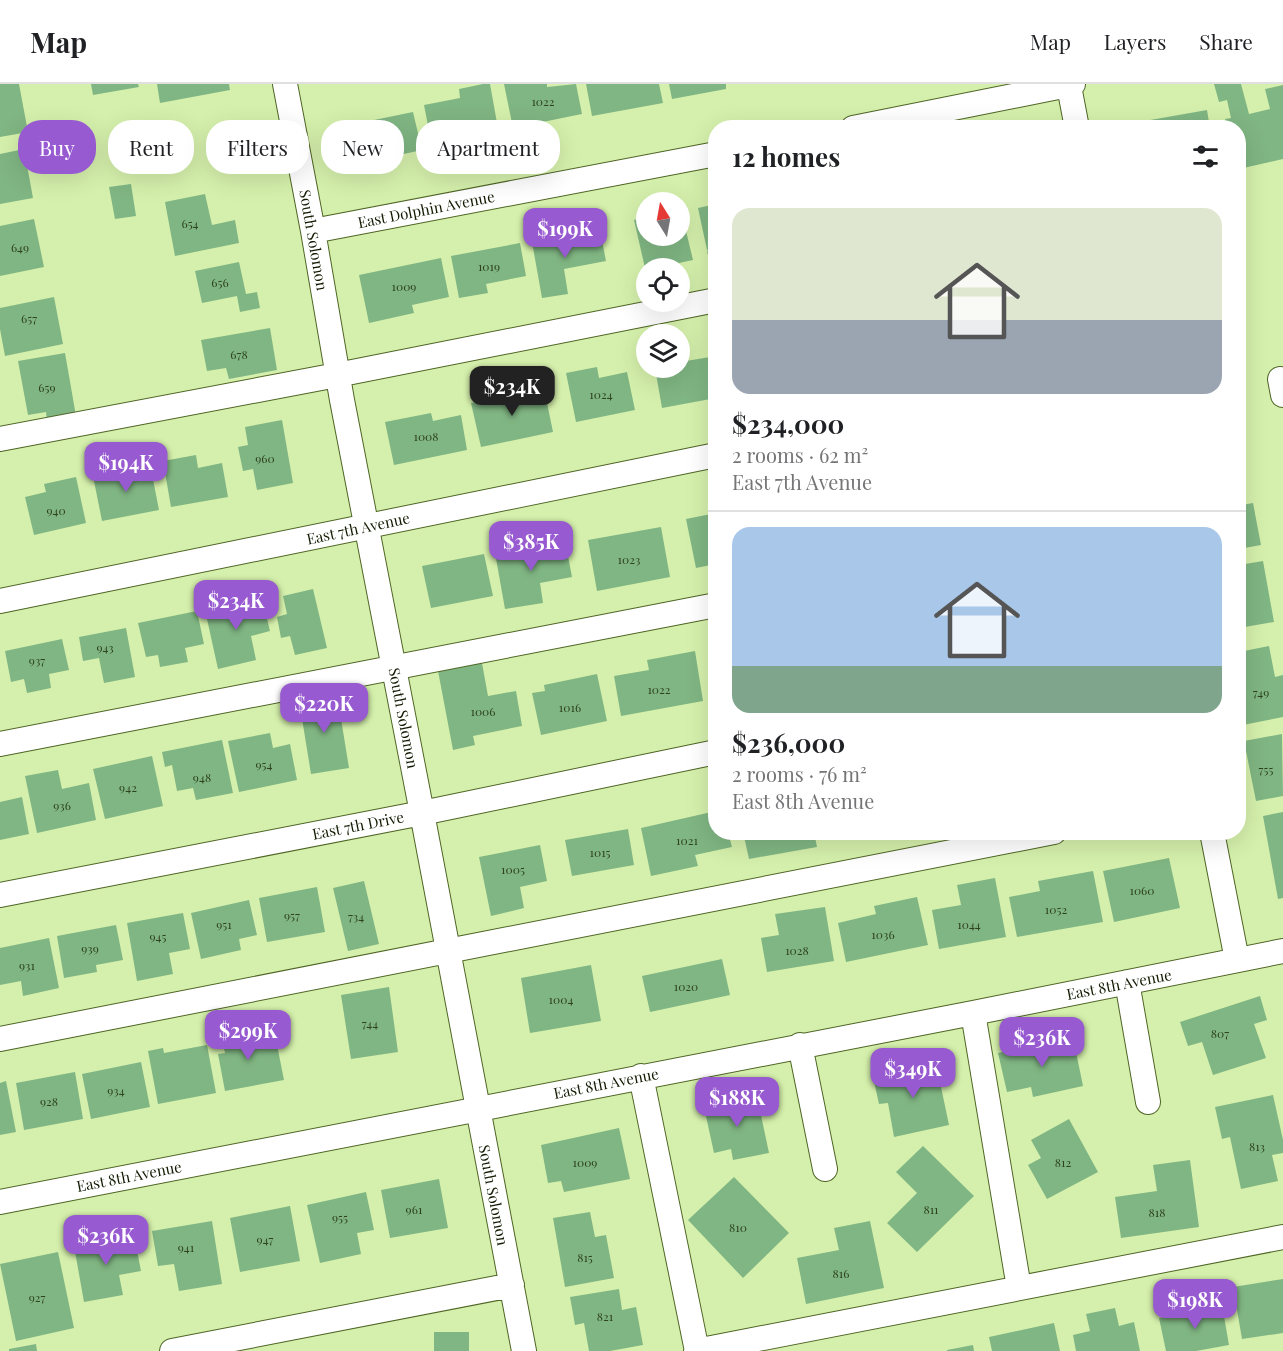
<!DOCTYPE html>
<meta charset="utf-8">
<style>
:root{--surface:#fff;--page:#f2f2f2;--text:#202124;--muted:#757577;--line:#e0e0e0;--accent:#985ad1}
body{margin:0;font-family:"Playfair Display",serif;background:var(--page);color:var(--text);height:100vh;display:flex;flex-direction:column;font-size:22px;white-space:nowrap}
*{box-sizing:border-box;margin:0}
p{font-size:20px;color:var(--muted)}
.icon{flex:none;width:33px;height:33px;fill:none;stroke:currentColor;stroke-width:2;stroke-linecap:round;stroke-linejoin:round}
.map{position:relative;flex:1;overflow:hidden}
.panel{position:absolute;left:708px;top:36px;width:538px;height:720px;display:flex;flex-direction:column;background:var(--surface);border-radius:24px;box-shadow:0 6px 24px #0002}
.panel>*{flex:none}
.top-card{position:absolute;left:18px;top:36px;width:570px;height:54px;display:flex;gap:12px}
.needle{width:39px;rotate:349deg}
.buttons{position:absolute;left:636px;top:108px;display:grid;gap:12px}
.buttons a{display:grid;place-items:center;width:54px;height:54px;border-radius:50%;background:var(--surface);box-shadow:0 6px 24px #0002;font-size:30px}
.price{position:absolute;translate:-50% -51px;padding:0 14px;border-radius:12px;background:var(--accent);color:#fff;font-size:20px;line-height:39px;filter:drop-shadow(0 2px 3px #0008)}
.price::after{content:'';position:absolute;left:50%;top:36px;width:18px;height:14px;margin-left:-9px;background:inherit;clip-path:polygon(0 0,100% 0,50% 100%)}
.price.on{background:#222;color:#fff}
ul{padding:0;list-style:none}
li{display:grid;align-content:center;gap:12px;height:318px;padding:0 24px}
li+li{border-top:2px solid var(--line)}
li span{display:grid;place-items:center;height:186px;border-radius:18px;color:#555}
li>.icon{margin-inline-start:auto}
span .icon{width:108px;height:108px;fill:#fffc;stroke-width:1}
li b{font-size:26px}
h2{display:flex;justify-content:space-between;align-items:center;height:72px;padding:0 24px;font-size:26px}
.chip{padding:0 21px;border-radius:24px;background:var(--surface);box-shadow:0 6px 24px #0002;font-size:21px;line-height:54px}
.chip.on{background:var(--accent);color:#fff}
header{display:flex;align-items:center;gap:36px;box-sizing:border-box;height:84px;padding:0 30px;background:var(--surface);border-bottom:2px solid var(--line)}
header strong{font-size:28px}
nav{display:flex;gap:33px;margin-inline-start:auto;font-size:21px}
.map>svg:first-child{display:block}
.building{fill:#80b683}
.lines{fill:none;stroke-linecap:round;stroke-linejoin:round}
.minor-casing{stroke:#4f6526;stroke-width:26}
.minor{stroke:#fff;stroke-width:24}
.labels{text-anchor:middle;dominant-baseline:central;stroke-width:4.5;stroke-linejoin:round;paint-order:stroke}
.number-label{font-size:12px;fill:#2e4222}
.street-label{font-size:15px;fill:#121b02;stroke:#fff}
</style>
<header>
<strong>Map</strong>
<nav><a>Map</a><a>Layers</a><a>Share</a></nav>
</header>
<div class="map">
<svg width="1283" height="1267" viewBox="0 0 1283 1267">
<rect width="100%" height="100%" fill="#d5f0ac"/>
<path class="building" d="M 0,0 L 19,0 L 28,48 L 0,53 Z
M 91,0 L 138,0 L 139,3 L 93,11 Z
M 157,0 L 229,0 L 230,6 L 160,19 Z
M 483,0 L 490,0 L 499,50 L 432,62 L 424,21 L 460,14 L 459,5 Z
M 504,0 L 547,0 L 547,3 L 576,0 L 582,30 L 513,44 Z
M 586,0 L 659,0 L 663,19 L 592,32 Z
M 669,0 L 726,0 L 726,5 L 672,15 Z
M 1214,0 L 1241,0 L 1249,30 L 1270,25 L 1265,5 L 1283,1 L 1283,75 L 1239,85 L 1239,44 L 1227,44 L 1225,35 L 1231,34 L 1227,16 L 1219,18 Z
M 1207,26 L 1210,44 L 1122,44 L 1122,41 Z
M 413,28 L 422,66 L 353,81 L 345,42 Z
M 24,65 L 33,114 L 0,120 L 0,70 Z
M 131,100 L 136,132 L 115,135 L 109,103 Z
M 205,110 L 212,141 L 235,136 L 239,159 L 175,172 L 165,118 Z
M 716,120 L 716,164 L 707,166 L 698,124 Z
M 680,122 L 693,176 L 655,184 L 645,184 L 634,136 L 646,133 L 646,152 L 680,152 Z
M 34,135 L 44,183 L 0,192 L 0,142 Z
M 600,146 L 606,177 L 564,185 L 568,210 L 542,214 L 532,158 Z
M 520,159 L 526,192 L 486,200 L 488,209 L 459,214 L 451,172 Z
M 716,165 L 716,202 L 715,202 L 707,167 Z
M 441,174 L 449,213 L 412,221 L 414,229 L 369,239 L 359,191 Z
M 239,178 L 246,210 L 257,208 L 260,224 L 240,228 L 237,212 L 202,219 L 195,187 Z
M 54,213 L 63,260 L 5,272 L 0,245 L 0,224 Z
M 270,244 L 277,286 L 229,295 L 226,284 L 207,287 L 201,256 Z
M 65,269 L 76,332 L 47,337 L 46,328 L 28,331 L 18,277 Z
M 716,272 L 716,314 L 662,324 L 655,284 L 680,284 L 680,278 Z
M 597,283 L 599,294 L 627,288 L 635,326 L 576,338 L 566,289 Z
M 544,304 L 553,348 L 481,363 L 471,319 Z
M 431,329 L 433,337 L 461,331 L 467,366 L 394,381 L 385,338 Z
M 282,336 L 293,399 L 257,406 L 253,385 L 243,387 L 238,363 L 248,361 L 245,343 Z
M 196,371 L 198,384 L 222,379 L 228,413 L 171,423 L 163,377 Z
M 150,380 L 159,426 L 102,437 L 93,392 Z
M 76,393 L 86,439 L 34,451 L 25,413 L 46,408 L 44,400 Z
M 1239,414 L 1242,421 L 1253,419 L 1261,461 L 1239,465 Z
M 716,429 L 716,480 L 696,484 L 686,435 Z
M 661,443 L 670,493 L 597,507 L 588,456 Z
M 565,456 L 572,493 L 540,499 L 543,519 L 505,525 L 495,469 Z
M 484,470 L 493,512 L 431,524 L 422,482 Z
M 1263,477 L 1274,538 L 1239,544 L 1239,481 Z
M 313,505 L 327,564 L 295,571 L 290,552 L 281,554 L 277,533 L 287,530 L 283,512 Z
M 262,514 L 270,547 L 251,552 L 256,576 L 218,585 L 205,526 Z
M 197,527 L 204,560 L 185,564 L 188,578 L 160,583 L 158,571 L 146,573 L 138,539 Z
M 126,544 L 135,593 L 104,599 L 99,574 L 83,577 L 79,553 Z
M 62,555 L 69,586 L 49,590 L 51,604 L 27,609 L 24,595 L 11,598 L 5,567 Z
M 1269,562 L 1275,593 L 1283,591 L 1283,633 L 1243,641 L 1239,623 L 1239,568 Z
M 695,567 L 703,617 L 621,632 L 614,592 L 649,586 L 647,576 Z
M 482,579 L 488,612 L 516,607 L 522,642 L 473,652 L 475,661 L 453,666 L 438,587 Z
M 597,590 L 607,637 L 541,651 L 532,609 L 545,607 L 544,601 Z
M 337,610 L 349,684 L 311,690 L 299,616 Z
M 270,649 L 273,664 L 290,660 L 297,696 L 239,708 L 228,657 Z
M 1282,650 L 1283,712 L 1256,717 L 1244,657 Z
M 222,656 L 233,709 L 196,716 L 193,704 L 177,707 L 172,681 L 165,683 L 162,668 Z
M 152,672 L 163,722 L 105,735 L 93,685 Z
M 58,686 L 62,705 L 89,699 L 96,736 L 37,749 L 25,692 Z
M 22,713 L 29,750 L 0,756 L 0,718 Z
M 716,727 L 716,748 L 728,748 L 732,763 L 695,771 L 698,782 L 651,792 L 641,744 Z
M 1283,728 L 1283,814 L 1278,815 L 1263,732 Z
M 628,745 L 634,781 L 572,792 L 565,756 Z
M 743,748 L 814,748 L 817,763 L 749,775 Z
M 540,761 L 547,797 L 520,803 L 524,824 L 491,832 L 479,773 Z
M 1169,774 L 1180,824 L 1114,838 L 1103,787 Z
M 1093,787 L 1103,838 L 1017,853 L 1009,813 L 1040,807 L 1038,797 Z
M 995,794 L 1006,853 L 939,865 L 932,826 L 961,821 L 957,801 Z
M 364,797 L 379,860 L 348,867 L 333,804 Z
M 317,803 L 325,848 L 267,858 L 259,814 Z
M 917,813 L 928,861 L 846,878 L 838,839 L 876,830 L 874,822 Z
M 249,816 L 257,851 L 239,855 L 241,866 L 201,875 L 191,829 Z
M 825,823 L 834,877 L 767,888 L 761,854 L 779,851 L 775,830 Z
M 183,829 L 190,865 L 169,869 L 173,890 L 137,897 L 127,839 Z
M 116,841 L 123,876 L 96,881 L 97,888 L 64,894 L 57,852 Z
M 49,854 L 59,904 L 23,912 L 21,897 L 0,901 L 0,864 Z
M 722,875 L 730,911 L 650,928 L 642,892 Z
M 591,881 L 601,937 L 530,949 L 521,894 Z
M 389,903 L 398,968 L 351,975 L 341,911 Z
M 1260,912 L 1267,936 L 1254,940 L 1266,974 L 1213,991 L 1202,958 L 1188,962 L 1180,938 Z
M 257,944 L 261,963 L 277,961 L 284,996 L 225,1007 L 218,970 L 225,969 L 221,951 Z
M 1073,953 L 1083,1002 L 1033,1013 L 1031,1003 L 1007,1008 L 998,969 Z
M 207,961 L 216,1009 L 158,1020 L 148,967 L 163,964 L 164,969 Z
M 141,978 L 150,1023 L 91,1035 L 82,990 Z
M 936,979 L 949,1041 L 894,1053 L 888,1019 L 879,1020 L 873,993 Z
M 75,988 L 83,1035 L 24,1046 L 16,999 Z
M 6,997 L 16,1048 L 0,1051 L 0,999 Z
M 1273,1011 L 1283,1056 L 1283,1069 L 1272,1071 L 1278,1097 L 1241,1105 L 1230,1053 L 1222,1055 L 1215,1023 Z
M 757,1012 L 769,1069 L 733,1076 L 731,1065 L 714,1069 L 704,1023 Z
M 1069,1035 L 1098,1088 L 1047,1115 L 1028,1081 L 1041,1074 L 1031,1056 Z
M 619,1044 L 630,1095 L 564,1108 L 561,1097 L 548,1099 L 541,1061 Z
M 923,1062 L 974,1112 L 917,1168 L 887,1139 L 917,1109 L 896,1088 Z
M 1190,1076 L 1199,1143 L 1121,1154 L 1115,1113 L 1157,1107 L 1153,1081 Z
M 734,1093 L 789,1149 L 743,1194 L 688,1136 Z
M 439,1095 L 448,1144 L 390,1154 L 381,1106 Z
M 366,1108 L 374,1146 L 357,1149 L 361,1170 L 320,1179 L 307,1121 Z
M 290,1122 L 300,1177 L 240,1188 L 230,1134 Z
M 590,1128 L 595,1153 L 606,1151 L 614,1194 L 565,1203 L 553,1134 Z
M 212,1137 L 222,1200 L 179,1207 L 174,1180 L 158,1182 L 152,1147 Z
M 870,1137 L 884,1204 L 806,1220 L 797,1174 L 839,1166 L 834,1144 Z
M 134,1151 L 141,1187 L 119,1191 L 123,1211 L 84,1218 L 74,1162 Z
M 58,1168 L 74,1244 L 16,1257 L 0,1180 Z
M 1283,1195 L 1283,1249 L 1242,1255 L 1233,1203 Z
M 619,1205 L 622,1226 L 636,1223 L 643,1261 L 610,1267 L 589,1267 L 584,1239 L 575,1241 L 570,1213 Z
M 1222,1221 L 1229,1261 L 1196,1267 L 1166,1267 L 1159,1234 Z
M 1115,1224 L 1119,1242 L 1134,1238 L 1140,1267 L 1076,1267 L 1073,1251 L 1090,1247 L 1086,1230 Z
M 1054,1239 L 1060,1267 L 992,1267 L 989,1253 Z
M 434,1248 L 469,1248 L 469,1267 L 434,1267 Z
M 36,1260 L 37,1267 L 9,1267 L 9,1265 Z
M 973,1261 L 974,1267 L 947,1267 L 947,1266 Z"/>
<g class="lines">
<defs>
<path id="minor" d="M 285,0 L 313,147 L 342,316 L 422,729 L 524,1267
M 1069,2 L 1077,44
M 853,44 L 1073,0
M 313,147 L 716,70
M 1280,295 L 1283,311
M 0,355 L 337,291 L 716,216
M 0,517 L 716,371
M 0,660 L 716,521
M 1212,748 L 1237,876
M 0,811 L 422,729 L 716,668
M 1127,898 L 1148,1018
M 973,929 L 1019,1204
M 0,955 L 1054,748
M 800,961 L 825,1085
M 641,992 L 697,1267
M 0,1118 L 973,929 L 1283,867
M 172,1267 L 512,1201
M 696,1267 L 1283,1153"/>
</defs>
<use href="#minor" class="minor-casing"/>
<use href="#minor" class="minor"/>
</g>
<g class="labels">
<g class="number-label">
<text x="543" y="17">1022</text>
<text x="190" y="139">654</text>
<text x="20" y="163">649</text>
<text x="489" y="182">1019</text>
<text x="220" y="198">656</text>
<text x="404" y="202">1009</text>
<text x="29" y="234">657</text>
<text x="239" y="270">678</text>
<text x="47" y="303">659</text>
<text x="601" y="310">1024</text>
<text x="426" y="352">1008</text>
<text x="265" y="374">960</text>
<text x="56" y="426">940</text>
<text x="629" y="475">1023</text>
<text x="105" y="563">943</text>
<text x="37" y="576">937</text>
<text x="659" y="605">1022</text>
<text x="1261" y="608">749</text>
<text x="570" y="623">1016</text>
<text x="483" y="627">1006</text>
<text x="264" y="680">954</text>
<text x="1266" y="685">755</text>
<text x="202" y="693">948</text>
<text x="128" y="703">942</text>
<text x="62" y="721">936</text>
<text x="687" y="756">1021</text>
<text x="600" y="768">1015</text>
<text x="513" y="785">1005</text>
<text x="1142" y="806">1060</text>
<text x="1056" y="825">1052</text>
<text x="292" y="831">957</text>
<text x="356" y="832">734</text>
<text x="224" y="840">951</text>
<text x="969" y="840">1044</text>
<text x="883" y="850">1036</text>
<text x="158" y="852">945</text>
<text x="90" y="864">939</text>
<text x="797" y="866">1028</text>
<text x="27" y="881">931</text>
<text x="686" y="902">1020</text>
<text x="561" y="915">1004</text>
<text x="370" y="939">744</text>
<text x="1220" y="949">807</text>
<text x="116" y="1006">934</text>
<text x="49" y="1017">928</text>
<text x="1257" y="1062">813</text>
<text x="585" y="1078">1009</text>
<text x="1063" y="1078">812</text>
<text x="414" y="1125">961</text>
<text x="931" y="1125">811</text>
<text x="1157" y="1128">818</text>
<text x="340" y="1133">955</text>
<text x="738" y="1143">810</text>
<text x="265" y="1155">947</text>
<text x="186" y="1163">941</text>
<text x="585" y="1173">815</text>
<text x="841" y="1189">816</text>
<text x="37" y="1213">927</text>
<text x="605" y="1232">821</text>
</g>
<g class="street-label">
<text transform="translate(426 125) rotate(-11)">East Dolphin Avenue</text>
<text transform="translate(314 156) rotate(80)">South Solomon</text>
<text transform="translate(358 444) rotate(-12)">East 7th Avenue</text>
<text transform="translate(404 634) rotate(79)">South Solomon</text>
<text transform="translate(358 741) rotate(-11)">East 7th Drive</text>
<text transform="translate(1119 900) rotate(-11)">East 8th Avenue</text>
<text transform="translate(606 999) rotate(-11)">East 8th Avenue</text>
<text transform="translate(129 1092) rotate(-11)">East 8th Avenue</text>
<text transform="translate(494 1111) rotate(79)">South Solomon</text>
</g>
</g>
</svg>
<div class="buttons">
<a><svg class="needle" viewBox="-14 -14 28 28"><path d="M0-13l5 13h-10z" fill="#e53935"/><path d="M0 13l5-13h-10z" fill="#757577"/></svg></a>
<a><svg class="icon" aria-label="locate" viewBox="0 0 24 24"><circle cx="12" cy="12" r="6"/><path d="M12 2v4M12 18v4M2 12h4M18 12h4"/></svg></a>
<a><svg class="icon" aria-label="layers" viewBox="0 0 24 24"><path d="M12 4l9 5-9 5-9-5zM3 14l9 5 9-5"/></svg></a>
</div>
<b class="price" style="left:565px;top:175px">$199K</b>
<b class="price on" style="left:512px;top:333px">$234K</b>
<b class="price" style="left:126px;top:409px">$194K</b>
<b class="price" style="left:531px;top:488px">$385K</b>
<b class="price" style="left:236px;top:547px">$234K</b>
<b class="price" style="left:324px;top:650px">$220K</b>
<b class="price" style="left:248px;top:977px">$299K</b>
<b class="price" style="left:1042px;top:984px">$236K</b>
<b class="price" style="left:913px;top:1015px">$349K</b>
<b class="price" style="left:737px;top:1044px">$188K</b>
<b class="price" style="left:106px;top:1182px">$236K</b>
<b class="price" style="left:1195px;top:1246px">$198K</b>
<div class="top-card">
<a class="chip on">Buy</a>
<a class="chip">Rent</a>
<a class="chip">Filters</a>
<a class="chip">New</a>
<a class="chip">Apartment</a>
</div>
<section class="panel">
<h2>12 homes<svg class="icon" aria-label="filters" viewBox="0 0 24 24"><path d="M4 7h16M4 17h16"/><circle cx="9" cy="7" r="2"/><circle cx="15" cy="17" r="2"/></svg></h2>
<ul>
<li><span style="background:linear-gradient(#dfe7d0 60%,#9aa5b1 0)"><svg class="icon" aria-label="home" viewBox="0 0 24 24"><path d="M3 11l9-7 9 7M6 9v11h12V9"/></svg></span><div><b>$234,000</b><p>2 rooms · 62 m²</p><p>East 7th Avenue</p></div></li>
<li><span style="background:linear-gradient(#a9c7e8 75%,#7fa58c 0)"><svg class="icon" aria-label="home" viewBox="0 0 24 24"><path d="M3 11l9-7 9 7M6 9v11h12V9"/></svg></span><div><b>$236,000</b><p>2 rooms · 76 m²</p><p>East 8th Avenue</p></div></li>
</ul>
</section>
</div>
